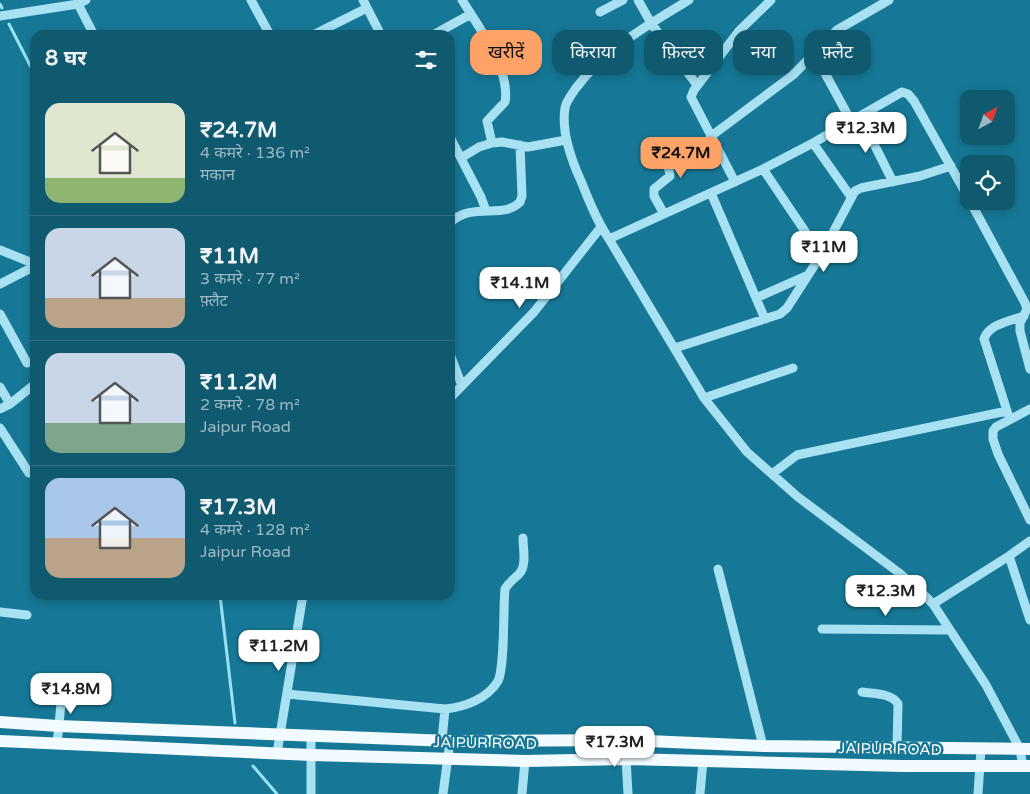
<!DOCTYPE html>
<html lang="hi">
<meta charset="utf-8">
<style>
:root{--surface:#105a70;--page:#196075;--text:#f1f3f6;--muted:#9cb9c3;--line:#306f83;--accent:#ffa268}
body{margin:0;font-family:"Varela Round","Noto Sans Devanagari",sans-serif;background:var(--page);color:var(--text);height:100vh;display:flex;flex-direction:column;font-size:19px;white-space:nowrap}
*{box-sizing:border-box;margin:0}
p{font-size:16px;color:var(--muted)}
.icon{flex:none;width:28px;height:28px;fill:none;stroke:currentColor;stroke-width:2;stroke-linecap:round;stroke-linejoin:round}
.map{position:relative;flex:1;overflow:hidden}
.drawer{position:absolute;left:30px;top:30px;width:425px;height:570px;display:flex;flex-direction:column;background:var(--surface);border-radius:15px;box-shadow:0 2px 8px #0003}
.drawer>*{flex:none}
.guide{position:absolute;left:470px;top:30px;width:475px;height:45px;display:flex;gap:10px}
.needle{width:32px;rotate:41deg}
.buttons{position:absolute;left:960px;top:90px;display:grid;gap:10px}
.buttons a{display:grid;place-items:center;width:55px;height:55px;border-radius:10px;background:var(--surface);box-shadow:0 2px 8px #0003;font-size:25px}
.price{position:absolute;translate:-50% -42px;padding:0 11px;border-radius:10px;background:#fff;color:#222;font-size:16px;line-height:32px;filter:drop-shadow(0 1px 2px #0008)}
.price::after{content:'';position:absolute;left:50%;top:30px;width:15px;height:11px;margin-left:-8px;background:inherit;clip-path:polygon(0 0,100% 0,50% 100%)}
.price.selected{background:var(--accent);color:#111}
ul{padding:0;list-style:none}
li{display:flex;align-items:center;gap:15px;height:125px;padding:0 15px}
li+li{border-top:1px solid var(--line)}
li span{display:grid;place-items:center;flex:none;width:140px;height:100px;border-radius:15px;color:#555}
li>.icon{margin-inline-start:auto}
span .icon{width:60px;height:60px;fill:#fffc;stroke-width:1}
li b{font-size:21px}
h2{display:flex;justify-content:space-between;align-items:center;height:60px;padding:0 15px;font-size:21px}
.pill{padding:0 18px;border-radius:15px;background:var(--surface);box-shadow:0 2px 8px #0003;font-size:18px;line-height:45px}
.pill.selected{background:var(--accent);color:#111}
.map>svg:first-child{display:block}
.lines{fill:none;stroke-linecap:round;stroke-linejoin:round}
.stream{stroke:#9ae1f4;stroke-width:3}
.minor{stroke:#a7e1f2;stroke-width:9}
.major{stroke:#f2fbff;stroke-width:12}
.labels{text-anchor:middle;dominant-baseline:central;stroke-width:5;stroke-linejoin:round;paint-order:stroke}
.street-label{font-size:15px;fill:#fff;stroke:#167896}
</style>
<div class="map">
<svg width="1030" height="794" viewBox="0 0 1030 794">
<rect width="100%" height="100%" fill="#167896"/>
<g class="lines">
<path class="stream" d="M 0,4 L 2,8
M 9,24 L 35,75
M 220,595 L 235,723
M 253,766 L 277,794"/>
<path class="minor" d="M 251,0 L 270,35
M 363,0 L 381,35
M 462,0 C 478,26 511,70 505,102 L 487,121 L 492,143
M 638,0 L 651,23 L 697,85
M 689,0 C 649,24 604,50 576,88 C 572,94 566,101 565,108 C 561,132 571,159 581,181 C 589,201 597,221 609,239 L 704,398 L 747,452 L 798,497 L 898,572 L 918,589 L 933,604 L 986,685 L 1020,749 L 1023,767
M 78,4 L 94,35
M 600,12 L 623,0
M 0,16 L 78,4 L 86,0
M 313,35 L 367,8
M 433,35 L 471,14
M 814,53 L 851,121
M 860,116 L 893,182
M 450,137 L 481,197 L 486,211
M 710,137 L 793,75 L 837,30 L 889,0
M 813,143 L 851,197
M 661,146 L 669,170 L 670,176 L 654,189 L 654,196 L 664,214
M 461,158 L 479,147 L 492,143 L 502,142 L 528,147 L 566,140
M 763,169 L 821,255
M 735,182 L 691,97 L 694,90 L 739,31 L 771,0
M 711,193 L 765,319
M 970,201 L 1025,303 L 1027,309 L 1020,323 L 1020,331 L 1030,369
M 450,223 C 472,201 503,220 520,202 L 522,196 L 520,145
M 609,239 L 763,169 L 813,143 L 902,92 L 908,94 L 914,101 L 969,199
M 0,250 L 35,264
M 0,284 L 35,266
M 756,298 L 808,275
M 0,314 L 27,363
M 675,348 L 780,314 L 787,308 L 821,255 L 855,191 L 861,188 L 920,176 L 951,166
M 450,354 L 462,386
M 0,387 L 10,404 L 0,409
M 450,398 L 534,312 L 601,227
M 704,398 L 793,368
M 10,404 L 35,384
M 1030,409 L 996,427 L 993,431 L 993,439 L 998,454 L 1030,520
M 1008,414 L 984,339 C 989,324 1010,321 1024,316
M 0,428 L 29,473
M 772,474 L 797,455 L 1007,411
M 1009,556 L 1030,620
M 718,569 L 763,746
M 933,604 L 1009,556 L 1030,541
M 0,612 L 27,615
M 822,629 L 950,630
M 862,692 C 873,694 892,693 898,704 L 897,748
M 287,694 L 445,709 C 465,707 487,699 498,681 C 505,667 503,608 505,589 C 509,582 514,579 519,574 C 527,566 523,548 523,538
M 442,740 L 445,709
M 625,740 L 628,794
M 57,744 L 63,684
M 277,753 L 303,595
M 311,794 L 311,735
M 443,794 L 450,741
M 522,794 L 525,761
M 700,794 L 703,761
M 978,794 L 981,749"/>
<path class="major" d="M 0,722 L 58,726 L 450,741 L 625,740 L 763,746 L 1030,749
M 0,741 L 312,755 L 525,761 L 627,759 L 902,766 L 1030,766"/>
</g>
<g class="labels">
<g class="street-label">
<text transform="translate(485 743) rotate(1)">JAIPUR ROAD</text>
<text transform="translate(890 749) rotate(1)">JAIPUR ROAD</text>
</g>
</g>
</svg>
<div class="buttons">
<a><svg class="needle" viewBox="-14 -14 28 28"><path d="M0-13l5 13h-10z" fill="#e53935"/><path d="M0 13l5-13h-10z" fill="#9cb9c3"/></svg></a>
<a><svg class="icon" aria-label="locate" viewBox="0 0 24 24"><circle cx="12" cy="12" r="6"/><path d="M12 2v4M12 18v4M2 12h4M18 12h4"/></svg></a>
</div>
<b class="price" style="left:866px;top:154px">₹12.3M</b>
<b class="price selected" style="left:681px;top:179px">₹24.7M</b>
<b class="price" style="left:824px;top:273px">₹11M</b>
<b class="price" style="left:520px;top:309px">₹14.1M</b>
<b class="price" style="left:886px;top:617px">₹12.3M</b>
<b class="price" style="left:279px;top:672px">₹11.2M</b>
<b class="price" style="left:71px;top:715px">₹14.8M</b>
<b class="price" style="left:615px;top:768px">₹17.3M</b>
<div class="guide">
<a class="pill selected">खरीदें</a>
<a class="pill">किराया</a>
<a class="pill">फ़िल्टर</a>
<a class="pill">नया</a>
<a class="pill">फ़्लैट</a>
</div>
<section class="drawer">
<h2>8 घर<svg class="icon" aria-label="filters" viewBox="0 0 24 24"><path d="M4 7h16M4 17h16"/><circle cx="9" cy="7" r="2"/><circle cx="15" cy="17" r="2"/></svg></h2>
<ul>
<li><span style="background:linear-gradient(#dfe7d0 75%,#8fb573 0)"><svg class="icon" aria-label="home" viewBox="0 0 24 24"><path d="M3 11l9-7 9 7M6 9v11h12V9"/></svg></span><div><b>₹24.7M</b><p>4 कमरे · 136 m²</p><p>मकान</p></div></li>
<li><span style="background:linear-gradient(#c9d6e8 70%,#b9a48a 0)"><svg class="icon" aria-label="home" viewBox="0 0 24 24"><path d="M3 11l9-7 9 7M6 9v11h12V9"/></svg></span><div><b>₹11M</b><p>3 कमरे · 77 m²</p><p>फ़्लैट</p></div></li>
<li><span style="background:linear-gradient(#c9d6e8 70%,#7fa58c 0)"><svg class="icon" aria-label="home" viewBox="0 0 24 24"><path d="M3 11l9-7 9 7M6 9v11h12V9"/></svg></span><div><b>₹11.2M</b><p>2 कमरे · 78 m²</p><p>Jaipur Road</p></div></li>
<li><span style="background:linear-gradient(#a9c7e8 60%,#b9a48a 0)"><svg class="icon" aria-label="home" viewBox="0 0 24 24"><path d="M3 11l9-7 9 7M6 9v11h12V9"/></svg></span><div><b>₹17.3M</b><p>4 कमरे · 128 m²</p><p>Jaipur Road</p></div></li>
</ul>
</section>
</div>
